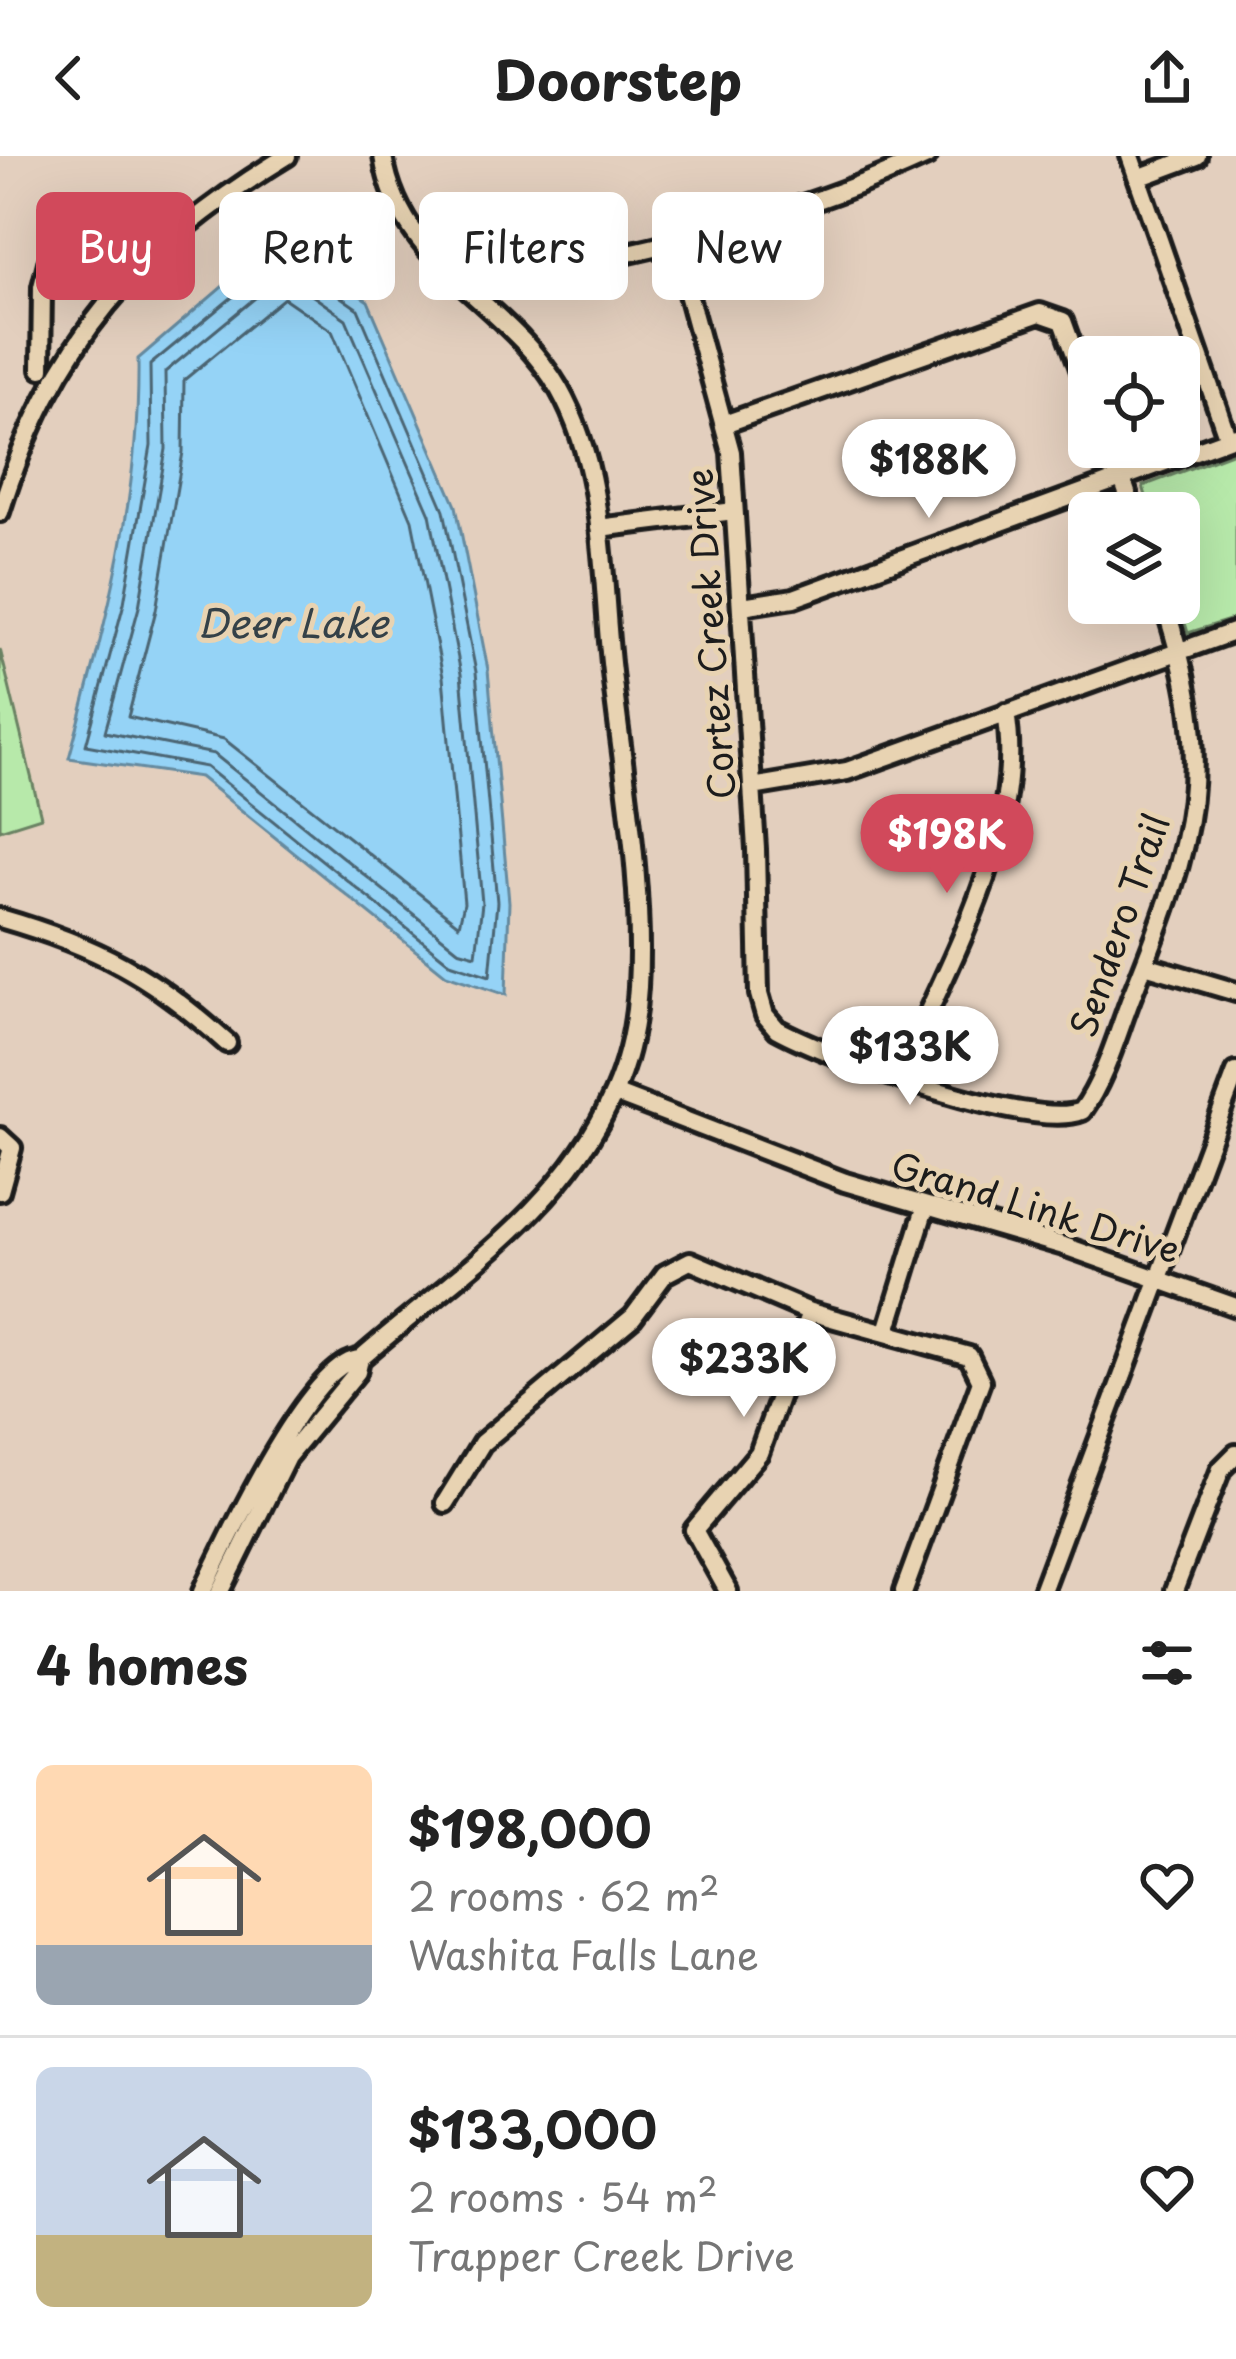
<!DOCTYPE html>
<meta charset="utf-8">
<style>
:root{--surface:#fff;--page:#f2f2f2;--text:#222;--muted:#767676;--line:#e0e0e0;--accent:#d1495b}
body{margin:0;font-family:"Playpen Sans",sans-serif;background:var(--page);color:var(--text);height:100vh;display:flex;flex-direction:column;font-size:45px;white-space:nowrap}
*{box-sizing:border-box;margin:0}
p{font-size:39px;color:var(--muted)}
.icon{flex:none;width:66px;height:66px;fill:none;stroke:currentColor;stroke-width:2;stroke-linecap:round;stroke-linejoin:round}
.map{position:relative;height:1435px;overflow:hidden}
.panel{display:flex;flex-direction:column;background:var(--surface);flex:1}
.panel>*{flex:none}
.hud{position:absolute;left:36px;top:36px;width:1164px;height:108px;display:flex;gap:24px}
.buttons{position:absolute;left:1068px;top:180px;display:grid;gap:24px}
.buttons a{display:grid;place-items:center;width:132px;height:132px;border-radius:18px;background:var(--surface);box-shadow:0 12px 48px #0002;font-size:60px}
.price{position:absolute;translate:-50% -102px;padding:0 27px;border-radius:42px;background:#fff;color:#222;font-size:39px;line-height:78px;filter:drop-shadow(0 3px 6px #0008)}
.price::after{content:'';position:absolute;left:50%;top:72px;width:36px;height:27px;margin-left:-18px;background:inherit;clip-path:polygon(0 0,100% 0,50% 100%)}
.price.active{background:var(--accent);color:#fff}
ul{padding:0;list-style:none}
li{display:flex;align-items:center;gap:36px;height:300px;padding:0 36px}
li+li{border-top:3px solid var(--line)}
li span{display:grid;place-items:center;flex:none;width:336px;height:240px;border-radius:18px;color:#555}
li>.icon{margin-inline-start:auto}
span .icon{width:144px;height:144px;fill:#fffc;stroke-width:1}
li b{font-size:51px}
h2{display:flex;justify-content:space-between;align-items:center;height:144px;padding:0 36px;font-size:51px}
.tag{padding:0 42px;border-radius:18px;background:var(--surface);box-shadow:0 12px 48px #0002;font-size:42px;line-height:108px}
.tag.active{background:var(--accent);color:#fff}
header{display:flex;justify-content:space-between;align-items:center;height:156px;padding:0 36px;background:var(--surface);font-size:54px;font-weight:700}
.map>svg:first-child{display:block}
.green{fill:#b7e9aa;stroke:#6a8263;stroke-width:3}
.water{fill:#95d3f6;stroke:#658a9f;stroke-width:3}
.lines{fill:none;stroke-linecap:round;stroke-linejoin:round}
.shore{stroke:#4c6573;stroke-width:3}
.minor-casing{stroke:#1c1c1c;stroke-width:26}
.minor{stroke:#e8d3b2;stroke-width:16}
.labels{text-anchor:middle;dominant-baseline:central;stroke-width:10;stroke-linejoin:round;paint-order:stroke}
.street-label{font-size:36px;fill:#1c1c1c;stroke:#e8d3b2}
.water-label{font-size:39px;font-style:italic;fill:#344148;stroke:#e8d3b2}
</style>
<header><svg class="icon" aria-label="back" viewBox="0 0 24 24"><path d="M15 5l-7 7 7 7"/></svg>Doorstep<svg class="icon" aria-label="share" viewBox="0 0 24 24"><path d="M12 15V3M7 8l5-5 5 5M5 13v7h14v-7"/></svg></header>
<div class="map">
<svg width="1236" height="1435" viewBox="0 0 1236 1435">
<rect width="100%" height="100%" fill="#e3cfbe"/>
<filter id="ink" filterUnits="userSpaceOnUse"><feTurbulence type="fractalNoise" baseFrequency=".00833" numOctaves="2"/><feDisplacementMap in="SourceGraphic" scale="24" xChannelSelector="R" yChannelSelector="G"/><feConvolveMatrix kernelMatrix="1 2 1 2 8 2 1 2 1" color-interpolation-filters="sRGB"/></filter>
<g filter="url(#ink)">
<path class="green" d="M 1236,295 L 1236,462 L 1188,477 L 1179,447 L 1179,357 L 1151,357 L 1143,330 Z
M 0,493 L 41,661 L 0,674 Z"/>
<path class="water" d="M 278,83 L 368,145 L 456,350 L 488,514 L 509,746 L 506,839 L 446,819 L 200,621 L 69,602 C 106,466 140,345 138,203 Z"/>
<g class="lines">
<path class="shore" d="M 282,100 L 358,153 L 444,354 L 476,516 L 497,746 L 490,820 L 450,807 L 206,611 L 86,589 L 124,447 L 151,290 L 150,209 Z
M 283,119 L 346,163 L 430,358 L 461,518 L 482,747 L 476,799 L 458,794 L 214,598 L 105,576 L 139,451 L 166,293 L 165,216 Z
M 284,142 L 332,175 L 412,364 L 443,521 L 464,747 L 459,769 L 224,583 L 128,561 L 156,454 L 183,296 L 184,224 Z"/>
<defs>
<path id="minor" d="M 1130,0 L 1228,283
M 1138,22 L 1197,0
M 675,90 L 731,296 L 756,693 L 759,838 L 765,859 L 777,873 C 828,901 1033,976 1082,955 C 1106,922 1118,875 1133,837 C 1195,683 1217,609 1164,447
M 515,120 C 657,94 794,61 927,0
M 41,213 L 42,131 L 48,107
M 724,268 L 1040,157 L 1063,165 L 1089,237
M 1111,291 L 1134,357
M 0,356 C 53,186 136,92 287,0
M 599,372 L 734,355
M 742,450 L 794,442 L 1236,280
M 752,631 L 847,615 L 1236,475
M 0,762 C 97,790 152,819 227,887
M 1145,809 L 1236,836
M 899,921 C 945,812 1027,677 1006,557
M 614,937 L 845,1026 L 1064,1090 L 1236,1151
M 0,981 L 12,992 L 0,1035
M 887,1175 L 925,1052
M 445,1347 L 482,1287 L 633,1161 L 665,1118 L 690,1105 L 810,1156 L 969,1200 L 981,1225 L 904,1435
M 203,1435 C 224,1391 310,1204 360,1203 C 452,1122 563,1054 614,937 C 628,905 636,866 638,831 C 644,728 623,618 612,516 C 601,421 607,318 559,233 C 508,144 400,111 383,0
M 221,1435 L 287,1301 L 357,1216 L 360,1203
M 728,1435 L 694,1374 L 759,1297 L 810,1156
M 1042,1435 L 1236,916
M 1174,1435 L 1221,1313 L 1236,1298"/>
</defs>
<use href="#minor" class="minor-casing"/>
<use href="#minor" class="minor"/>
</g>
</g>
<g class="labels">
<g class="street-label">
<text transform="translate(709 478) rotate(-94)">Cortez Creek Drive</text>
<text transform="translate(1118 769) rotate(-71)">Sendero Trail</text>
<text transform="translate(1036 1050) rotate(17)">Grand Link Drive</text>
</g>
<g class="water-label">
<text x="293" y="465">Deer Lake</text>
</g>
</g>
</svg>
<div class="buttons">
<a><svg class="icon" aria-label="locate" viewBox="0 0 24 24"><circle cx="12" cy="12" r="6"/><path d="M12 2v4M12 18v4M2 12h4M18 12h4"/></svg></a>
<a><svg class="icon" aria-label="layers" viewBox="0 0 24 24"><path d="M12 4l9 5-9 5-9-5zM3 14l9 5 9-5"/></svg></a>
</div>
<b class="price" style="left:929px;top:365px">$188K</b>
<b class="price active" style="left:947px;top:740px">$198K</b>
<b class="price" style="left:910px;top:952px">$133K</b>
<b class="price" style="left:744px;top:1264px">$233K</b>
<div class="hud">
<a class="tag active">Buy</a>
<a class="tag">Rent</a>
<a class="tag">Filters</a>
<a class="tag">New</a>
</div>
</div>
<section class="panel">
<h2>4 homes<svg class="icon" aria-label="filters" viewBox="0 0 24 24"><path d="M4 7h16M4 17h16"/><circle cx="9" cy="7" r="2"/><circle cx="15" cy="17" r="2"/></svg></h2>
<ul>
<li><span style="background:linear-gradient(#ffd9b3 75%,#9aa5b1 0)"><svg class="icon" aria-label="home" viewBox="0 0 24 24"><path d="M3 11l9-7 9 7M6 9v11h12V9"/></svg></span><div><b>$198,000</b><p>2 rooms · 62 m²</p><p>Washita Falls Lane</p></div><svg class="icon" aria-label="heart" viewBox="0 0 24 24"><path d="M12 20l-8-8c-3-5 5-10 8-4 3-6 11-1 8 4z"/></svg></li>
<li><span style="background:linear-gradient(#c9d6e8 70%,#c2b280 0)"><svg class="icon" aria-label="home" viewBox="0 0 24 24"><path d="M3 11l9-7 9 7M6 9v11h12V9"/></svg></span><div><b>$133,000</b><p>2 rooms · 54 m²</p><p>Trapper Creek Drive</p></div><svg class="icon" aria-label="heart" viewBox="0 0 24 24"><path d="M12 20l-8-8c-3-5 5-10 8-4 3-6 11-1 8 4z"/></svg></li>
</ul>
</section>
